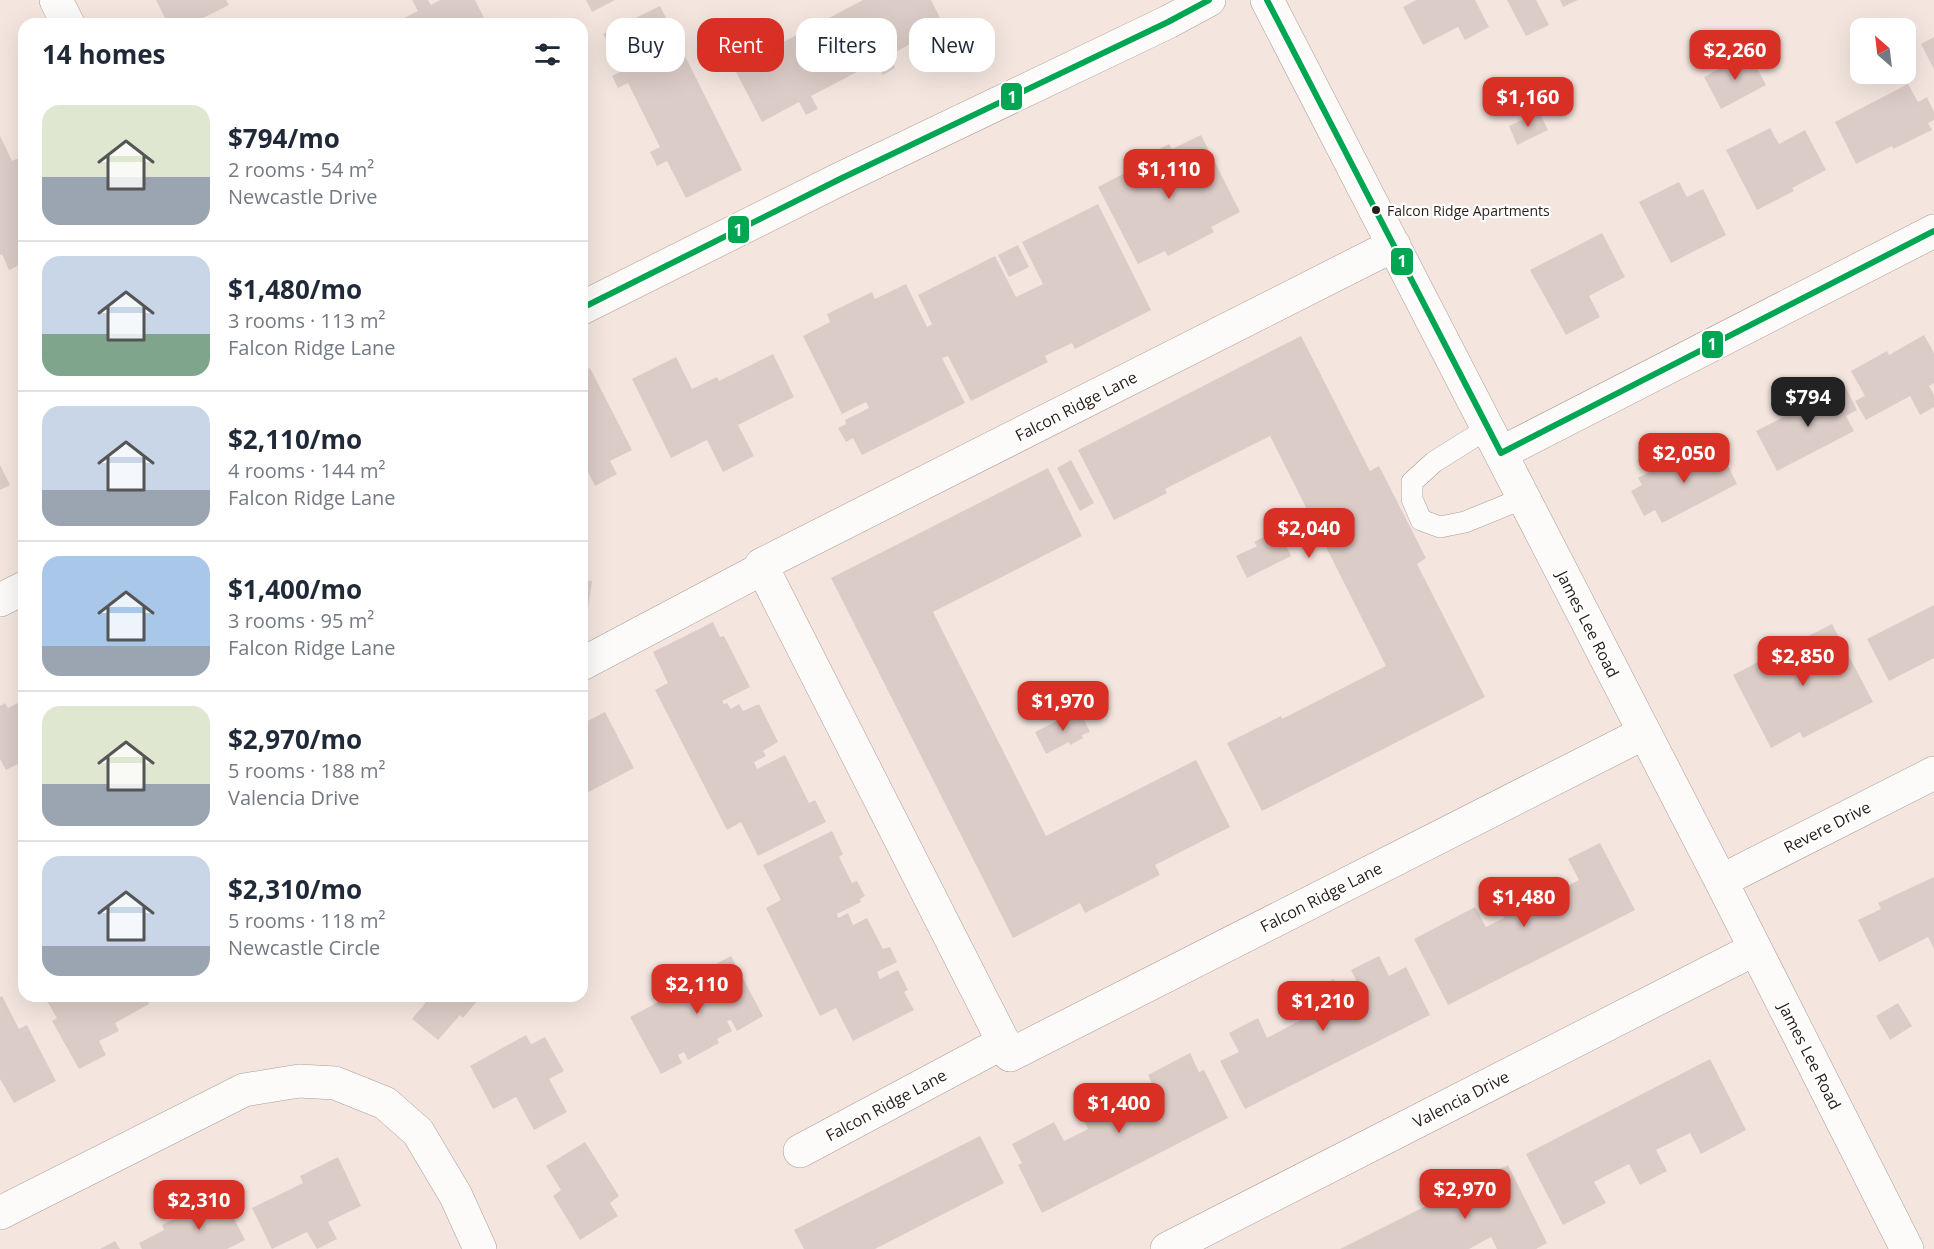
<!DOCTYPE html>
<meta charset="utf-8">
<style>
:root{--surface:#fff;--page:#f6f6f7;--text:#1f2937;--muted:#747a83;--line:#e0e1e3;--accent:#d93025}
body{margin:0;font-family:"Open Sans",sans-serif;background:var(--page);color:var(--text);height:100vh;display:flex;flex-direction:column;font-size:22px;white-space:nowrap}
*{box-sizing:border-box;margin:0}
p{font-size:20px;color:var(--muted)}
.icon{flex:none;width:33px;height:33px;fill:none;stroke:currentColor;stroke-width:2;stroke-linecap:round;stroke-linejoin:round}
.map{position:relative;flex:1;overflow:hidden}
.details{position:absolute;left:18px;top:18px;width:570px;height:984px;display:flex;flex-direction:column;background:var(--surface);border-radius:18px;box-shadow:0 6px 24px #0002}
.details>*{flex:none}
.banner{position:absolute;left:606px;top:18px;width:570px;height:54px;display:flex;gap:12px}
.needle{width:39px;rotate:332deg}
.fabs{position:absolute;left:1850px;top:18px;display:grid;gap:12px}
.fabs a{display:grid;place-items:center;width:66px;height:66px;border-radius:12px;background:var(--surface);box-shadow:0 6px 24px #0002;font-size:30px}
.price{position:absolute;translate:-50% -51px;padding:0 14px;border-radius:12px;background:var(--accent);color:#fff;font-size:20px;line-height:39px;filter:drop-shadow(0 2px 3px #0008)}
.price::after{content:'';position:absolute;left:50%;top:36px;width:18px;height:14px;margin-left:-9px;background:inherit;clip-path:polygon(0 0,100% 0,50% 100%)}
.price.active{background:#222;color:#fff}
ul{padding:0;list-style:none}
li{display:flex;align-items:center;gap:18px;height:150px;padding:0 24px}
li+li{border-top:2px solid var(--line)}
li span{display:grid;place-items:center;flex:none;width:168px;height:120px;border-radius:18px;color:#555}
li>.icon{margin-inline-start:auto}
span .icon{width:72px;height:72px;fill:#fffc;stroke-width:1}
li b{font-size:26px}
h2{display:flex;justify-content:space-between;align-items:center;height:72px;padding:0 24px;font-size:26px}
.pill{padding:0 21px;border-radius:18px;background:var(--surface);box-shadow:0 6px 24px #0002;font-size:21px;line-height:54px}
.pill.active{background:var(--accent);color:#fff}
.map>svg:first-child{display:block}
.building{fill:#dcccc7}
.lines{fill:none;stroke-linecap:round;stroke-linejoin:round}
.lane-casing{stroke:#a99d98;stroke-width:22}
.street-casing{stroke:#a99d98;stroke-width:34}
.lane{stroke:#fdfbfa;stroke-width:21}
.street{stroke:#fdfbfa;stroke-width:33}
.bus-1-casing{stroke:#fff;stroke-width:10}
.bus-1{stroke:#00a651;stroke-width:6}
.bus-dot{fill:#281d18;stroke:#fff;stroke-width:2}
.labels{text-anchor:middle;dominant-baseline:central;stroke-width:4.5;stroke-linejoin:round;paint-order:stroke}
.bus-label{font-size:14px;fill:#281d18;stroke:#fff;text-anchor:start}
.street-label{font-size:16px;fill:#281d18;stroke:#fff}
.line-badge{stroke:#fff;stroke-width:2}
.badge-label{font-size:16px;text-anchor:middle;font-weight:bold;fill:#fff}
</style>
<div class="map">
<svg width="1934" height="1249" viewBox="0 0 1934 1249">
<rect width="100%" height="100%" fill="#f4e6df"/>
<path class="building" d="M 156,0 L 226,0 L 229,5 L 191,24 L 168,24 Z
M 412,0 L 428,0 L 431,5 L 440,0 L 475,0 L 487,24 L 392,24 L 418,11 Z
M 586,0 L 615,0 L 592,12 Z
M 863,0 L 931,0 L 944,26 L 888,56 L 895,68 L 883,75 L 876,62 L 811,96 L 818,109 L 806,115 L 799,102 L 762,122 L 734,68 Z
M 1416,0 L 1475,0 L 1489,27 L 1465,40 L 1458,27 L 1423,45 L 1403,7 Z
M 1507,0 L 1536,0 L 1549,25 L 1526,36 Z
M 1560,0 L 1578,0 L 1563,7 Z
M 660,6 L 742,170 L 686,198 L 667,161 L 657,166 L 650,152 L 660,147 L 628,83 L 618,88 L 612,76 L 622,71 L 603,34 Z
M 1934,37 L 1934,69 L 1921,44 Z
M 1749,53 L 1766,85 L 1721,109 L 1704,77 Z
M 1908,84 L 1918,102 L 1927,97 L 1934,112 L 1934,120 L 1928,123 L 1932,130 L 1893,149 L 1892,146 L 1856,164 L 1835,122 Z
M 1539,112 L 1548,130 L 1517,145 L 1509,126 Z
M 1770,128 L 1779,144 L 1805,130 L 1826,170 L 1792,188 L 1794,191 L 1757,210 L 1726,150 Z
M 1201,135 L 1240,212 L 1211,227 L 1214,232 L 1168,256 L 1165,251 L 1138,264 L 1098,187 L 1125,173 L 1123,168 L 1169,144 L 1172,149 Z
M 0,136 L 12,161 L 21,157 L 24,162 L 24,263 L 9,270 L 2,254 L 0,255 Z
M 1679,182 L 1687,197 L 1703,189 L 1726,235 L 1671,263 L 1639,202 Z
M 1098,204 L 1151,310 L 1075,349 L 1072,343 L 1045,356 L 1048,362 L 971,401 L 948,356 L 942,358 L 965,403 L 862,455 L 853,438 L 846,442 L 838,428 L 846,424 L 845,420 L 869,408 L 866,402 L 842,414 L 803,336 L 830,322 L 827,314 L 872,292 L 875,299 L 906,284 L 927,327 L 932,324 L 918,295 L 995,256 L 1016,297 L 1043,284 L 1022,242 Z
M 1602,233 L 1625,277 L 1589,296 L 1600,317 L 1566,335 L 1530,270 Z
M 1018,245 L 1029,267 L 1009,277 L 998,255 Z
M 1924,335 L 1934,353 L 1934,383 L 1929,386 L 1934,395 L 1934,407 L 1920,415 L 1910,396 L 1866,420 L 1855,401 L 1865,396 L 1851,371 L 1887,351 L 1889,355 Z
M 1301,336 L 1370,471 L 1379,466 L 1426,558 L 1417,564 L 1485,697 L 1262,811 L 1227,743 L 1281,716 L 1282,719 L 1386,666 L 1270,436 L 1165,489 L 1167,493 L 1114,520 L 1078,450 Z
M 773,354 L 794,397 L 738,425 L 754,456 L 723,472 L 707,440 L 671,458 L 632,379 L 676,357 L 692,389 L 717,377 L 719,381 Z
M 590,368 L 632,450 L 610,461 L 617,474 L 595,486 L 588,472 L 582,475 L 582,372 Z
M 1832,388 L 1835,394 L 1846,388 L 1857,410 L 1846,416 L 1854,431 L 1777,471 L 1756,431 L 1795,411 L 1793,408 Z
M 1716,442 L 1737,484 L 1662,523 L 1655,510 L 1644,516 L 1631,491 L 1642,485 L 1638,478 L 1672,460 L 1674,464 Z
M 1071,460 L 1094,503 L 1080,511 L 1057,468 Z
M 0,465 L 10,485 L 0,490 Z
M 1048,468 L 1082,536 L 933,612 L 1046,836 L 1196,760 L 1230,827 L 1155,865 L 1160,875 L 1085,913 L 1080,903 L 1013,938 L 831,578 Z
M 1269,534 L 1271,538 L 1280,534 L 1291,556 L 1247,578 L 1236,556 L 1257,546 L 1254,542 Z
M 582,580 L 592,581 L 588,608 L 582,607 Z
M 1934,605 L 1934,658 L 1889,681 L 1867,639 Z
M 713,622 L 720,637 L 724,636 L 750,687 L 722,701 L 724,704 L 727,703 L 731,709 L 739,704 L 743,711 L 759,704 L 778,742 L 763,751 L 766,756 L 754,762 L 757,769 L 785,755 L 809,803 L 815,800 L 826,822 L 758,856 L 741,822 L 727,830 L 655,690 L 668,683 L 653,652 Z
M 1832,624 L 1873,702 L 1803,738 L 1800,732 L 1771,748 L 1733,675 Z
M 24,700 L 22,750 L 24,761 L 6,770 L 0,759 L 0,706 L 5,703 L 8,708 Z
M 1079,710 L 1090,732 L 1082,735 L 1083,738 L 1070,745 L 1069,742 L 1046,754 L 1035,732 Z
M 605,712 L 634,768 L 583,795 L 587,803 L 582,805 L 582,724 Z
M 832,831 L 843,854 L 839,857 L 852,883 L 857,881 L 865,896 L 860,899 L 861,902 L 837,914 L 838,918 L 848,913 L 853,925 L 867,918 L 883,949 L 890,947 L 897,962 L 877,972 L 880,979 L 898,970 L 908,990 L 904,992 L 914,1010 L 853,1041 L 836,1008 L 820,1016 L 766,908 L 781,900 L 763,865 Z
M 1600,843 L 1635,910 L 1448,1005 L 1414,939 L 1475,907 L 1486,927 L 1504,918 L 1494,898 L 1521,884 L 1531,904 L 1549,895 L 1545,888 L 1561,880 L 1565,887 L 1579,880 L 1568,859 Z
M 1934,877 L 1934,949 L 1928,937 L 1879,962 L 1858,920 L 1881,909 L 1878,903 Z
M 731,956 L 763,1016 L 737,1031 L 731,1020 L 727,1021 L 732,1031 L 717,1039 L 719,1043 L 688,1060 L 684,1052 L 678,1055 L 682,1063 L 661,1074 L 630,1017 L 683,989 L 680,983 Z
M 1379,956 L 1389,976 L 1406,967 L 1430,1015 L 1245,1109 L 1220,1061 L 1239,1052 L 1229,1033 L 1258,1018 L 1267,1038 L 1301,1020 L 1291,1001 L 1334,979 L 1344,998 L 1361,990 L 1351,970 Z
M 2,996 L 19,1029 L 27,1025 L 56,1081 L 14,1103 L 0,1079 L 0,997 Z
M 56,996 L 145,996 L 149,1004 L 115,1023 L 119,1031 L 99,1041 L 106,1055 L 79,1069 L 52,1021 L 57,1018 L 47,1001 Z
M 228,996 L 245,996 L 230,1001 Z
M 431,996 L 481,996 L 463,1018 L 460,1015 L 438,1040 L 412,1019 Z
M 1898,1003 L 1912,1026 L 1890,1040 L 1876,1016 Z
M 526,1035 L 531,1044 L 545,1037 L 564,1071 L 549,1079 L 567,1112 L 534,1130 L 516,1097 L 493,1109 L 470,1066 Z
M 1190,1053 L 1199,1072 L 1204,1070 L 1228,1118 L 1042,1213 L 1018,1165 L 1022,1163 L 1012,1144 L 1054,1122 L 1064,1141 L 1088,1129 L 1079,1109 L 1131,1083 L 1140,1102 L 1157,1094 L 1148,1075 Z
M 1710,1059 L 1746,1130 L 1701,1154 L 1690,1133 L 1656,1150 L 1667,1171 L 1640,1185 L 1629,1164 L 1594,1182 L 1606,1203 L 1563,1225 L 1526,1154 Z
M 980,1136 L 1004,1183 L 875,1249 L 804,1249 L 794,1230 Z
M 585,1142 L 619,1196 L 610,1203 L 618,1216 L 580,1240 L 553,1196 L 561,1190 L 546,1166 Z
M 338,1157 L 361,1206 L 328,1222 L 337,1239 L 317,1249 L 307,1232 L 272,1249 L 252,1208 L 303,1183 L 300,1176 Z
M 1508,1165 L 1547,1243 L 1536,1249 L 1497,1249 L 1491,1237 L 1469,1249 L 1340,1249 Z
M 224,1199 L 245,1240 L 227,1249 L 142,1249 L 139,1243 L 164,1230 L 162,1225 L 193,1209 L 196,1214 Z
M 115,1241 L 120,1249 L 100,1249 Z"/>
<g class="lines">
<defs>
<path id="lane" d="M 1488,428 L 1434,462 L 1412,482 L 1412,499 L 1421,520 L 1440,527 L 1465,522 L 1524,498"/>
<path id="street" d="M 56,0 L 68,24
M 1267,0 L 1721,881 L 1907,1249
M 1394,245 L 761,565 L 1010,1055 L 1644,733
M 582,308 L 840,179 L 1168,22 L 1209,0
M 1501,453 L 1934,231
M 0,600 L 24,588
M 582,664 L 763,568
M 1721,881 L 1934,773
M 800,1151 L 1004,1042
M 0,1213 L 244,1090 L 299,1081 L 335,1083 L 385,1103 L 418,1132 L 456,1196 L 480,1249
M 1167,1249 L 1755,949"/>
</defs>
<use href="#lane" class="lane-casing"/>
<use href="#street" class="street-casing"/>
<use href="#lane" class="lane"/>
<use href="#street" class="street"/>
<defs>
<path id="bus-1" d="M 1267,0 L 1501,453 L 1934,231
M 582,308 L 840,179 L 1168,22 L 1209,0"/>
</defs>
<use href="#bus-1" class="bus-1-casing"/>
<use href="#bus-1" class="bus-1"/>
</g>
<circle class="bus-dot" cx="1376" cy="210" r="5"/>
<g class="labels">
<g class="bus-label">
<text x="1387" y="210">Falcon Ridge Apartments</text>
</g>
<g class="street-label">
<text transform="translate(1076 406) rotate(-27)">Falcon Ridge Lane</text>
<text transform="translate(1588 624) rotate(63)">James Lee Road</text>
<text transform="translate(1827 827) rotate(-27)">Revere Drive</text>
<text transform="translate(1321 897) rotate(-27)">Falcon Ridge Lane</text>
<text transform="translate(1810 1056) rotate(63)">James Lee Road</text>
<text transform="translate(1461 1099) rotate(-27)">Valencia Drive</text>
<text transform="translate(886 1105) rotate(-28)">Falcon Ridge Lane</text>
</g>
</g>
<g class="line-badge">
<rect x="1000" y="82" width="23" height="29" rx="6" fill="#00a651"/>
<rect x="727" y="215" width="23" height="29" rx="6" fill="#00a651"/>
<rect x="1390" y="247" width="24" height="29" rx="6" fill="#00a651"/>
<rect x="1701" y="330" width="23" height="29" rx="6" fill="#00a651"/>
</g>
<g class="badge-label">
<text x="1012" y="103">1</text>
<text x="738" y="236">1</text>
<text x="1402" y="267">1</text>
<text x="1712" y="350">1</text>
</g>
</svg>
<div class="fabs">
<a><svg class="needle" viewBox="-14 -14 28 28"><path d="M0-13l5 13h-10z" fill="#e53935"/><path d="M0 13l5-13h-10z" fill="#747a83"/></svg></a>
</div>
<b class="price" style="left:1735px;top:81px">$2,260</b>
<b class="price" style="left:1528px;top:128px">$1,160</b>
<b class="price" style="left:1169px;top:200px">$1,110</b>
<b class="price active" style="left:1808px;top:428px">$794</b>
<b class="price" style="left:1684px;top:484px">$2,050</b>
<b class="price" style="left:1309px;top:559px">$2,040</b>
<b class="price" style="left:1803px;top:687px">$2,850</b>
<b class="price" style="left:1063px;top:732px">$1,970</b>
<b class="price" style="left:1524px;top:928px">$1,480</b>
<b class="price" style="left:697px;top:1015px">$2,110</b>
<b class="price" style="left:1323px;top:1032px">$1,210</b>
<b class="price" style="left:1119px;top:1134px">$1,400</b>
<b class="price" style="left:1465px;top:1220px">$2,970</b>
<b class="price" style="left:199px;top:1231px">$2,310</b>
<div class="banner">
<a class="pill">Buy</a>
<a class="pill active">Rent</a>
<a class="pill">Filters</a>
<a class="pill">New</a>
</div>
<section class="details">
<h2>14 homes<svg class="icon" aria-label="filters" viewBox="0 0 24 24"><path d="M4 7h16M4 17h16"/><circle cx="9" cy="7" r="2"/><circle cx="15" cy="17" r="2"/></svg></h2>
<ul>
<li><span style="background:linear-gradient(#dfe7d0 60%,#9aa5b1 0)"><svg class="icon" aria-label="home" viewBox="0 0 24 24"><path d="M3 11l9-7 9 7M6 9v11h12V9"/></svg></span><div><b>$794/mo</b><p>2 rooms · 54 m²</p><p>Newcastle Drive</p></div></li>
<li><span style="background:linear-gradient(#c9d6e8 65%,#7fa58c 0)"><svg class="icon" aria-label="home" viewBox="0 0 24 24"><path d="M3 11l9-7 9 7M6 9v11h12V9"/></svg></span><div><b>$1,480/mo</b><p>3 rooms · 113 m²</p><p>Falcon Ridge Lane</p></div></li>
<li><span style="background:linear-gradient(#c9d6e8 70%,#9aa5b1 0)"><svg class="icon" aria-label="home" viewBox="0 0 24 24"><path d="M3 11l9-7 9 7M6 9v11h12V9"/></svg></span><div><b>$2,110/mo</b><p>4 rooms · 144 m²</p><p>Falcon Ridge Lane</p></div></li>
<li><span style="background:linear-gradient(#a9c7e8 75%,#9aa5b1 0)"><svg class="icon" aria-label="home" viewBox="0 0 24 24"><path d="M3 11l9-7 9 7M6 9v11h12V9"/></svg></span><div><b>$1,400/mo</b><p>3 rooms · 95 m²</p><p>Falcon Ridge Lane</p></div></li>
<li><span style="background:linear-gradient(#dfe7d0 65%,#9aa5b1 0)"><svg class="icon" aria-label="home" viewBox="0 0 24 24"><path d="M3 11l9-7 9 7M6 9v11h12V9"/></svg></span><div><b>$2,970/mo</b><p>5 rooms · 188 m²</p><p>Valencia Drive</p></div></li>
<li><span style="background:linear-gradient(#c9d6e8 75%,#9aa5b1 0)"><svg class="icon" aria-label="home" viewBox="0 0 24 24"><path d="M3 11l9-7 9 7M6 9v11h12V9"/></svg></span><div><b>$2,310/mo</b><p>5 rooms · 118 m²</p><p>Newcastle Circle</p></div></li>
</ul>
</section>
</div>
